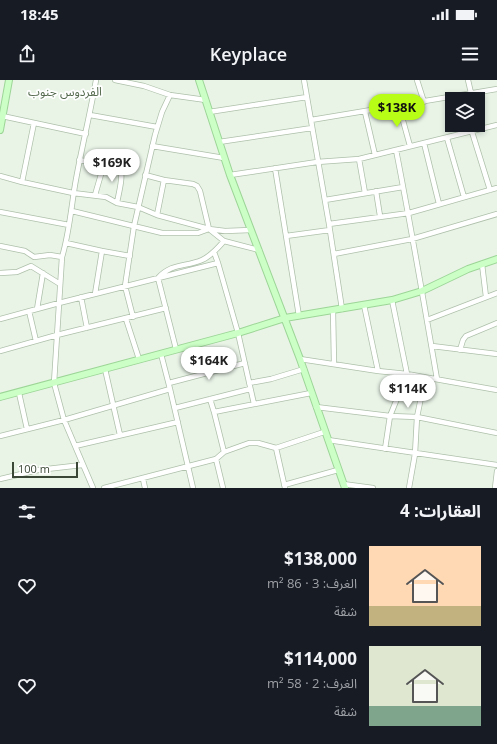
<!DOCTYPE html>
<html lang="ar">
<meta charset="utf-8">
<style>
:root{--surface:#171b24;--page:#242831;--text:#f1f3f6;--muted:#9ea1a6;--accent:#b7fd15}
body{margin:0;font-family:"Open Sans","Noto Sans Arabic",sans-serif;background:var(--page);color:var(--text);direction:rtl;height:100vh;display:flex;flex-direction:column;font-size:15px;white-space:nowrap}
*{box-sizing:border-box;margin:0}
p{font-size:13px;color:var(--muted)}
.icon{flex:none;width:22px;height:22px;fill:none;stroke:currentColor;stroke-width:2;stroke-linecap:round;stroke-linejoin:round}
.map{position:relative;height:408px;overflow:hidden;direction:ltr}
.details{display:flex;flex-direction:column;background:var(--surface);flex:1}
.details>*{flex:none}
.tools{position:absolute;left:445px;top:12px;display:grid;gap:8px}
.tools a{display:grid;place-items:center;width:40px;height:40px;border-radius:0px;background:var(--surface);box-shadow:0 2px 6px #0003;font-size:20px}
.scale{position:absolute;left:12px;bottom:10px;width:66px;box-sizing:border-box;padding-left:4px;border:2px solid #3a4736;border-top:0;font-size:11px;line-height:14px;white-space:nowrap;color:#3a4736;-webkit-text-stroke:3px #fff;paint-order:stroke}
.price{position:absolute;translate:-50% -34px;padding:0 9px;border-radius:14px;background:#fff;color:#222;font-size:13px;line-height:26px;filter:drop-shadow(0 1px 2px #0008)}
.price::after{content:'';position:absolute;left:50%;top:24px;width:12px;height:9px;margin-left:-6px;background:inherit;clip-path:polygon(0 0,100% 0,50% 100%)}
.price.active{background:var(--accent);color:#111}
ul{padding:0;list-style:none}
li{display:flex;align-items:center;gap:12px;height:100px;padding:0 16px}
li span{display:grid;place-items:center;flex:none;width:112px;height:80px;border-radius:0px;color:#555}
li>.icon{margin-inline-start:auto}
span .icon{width:48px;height:48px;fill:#fffc;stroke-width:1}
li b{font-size:17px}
h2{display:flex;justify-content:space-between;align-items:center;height:48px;padding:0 16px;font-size:17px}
.status{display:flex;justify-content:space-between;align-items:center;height:28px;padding:0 20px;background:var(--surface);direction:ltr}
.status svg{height:11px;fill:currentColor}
header{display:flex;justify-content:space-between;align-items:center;height:52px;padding:0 16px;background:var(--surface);font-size:18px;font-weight:600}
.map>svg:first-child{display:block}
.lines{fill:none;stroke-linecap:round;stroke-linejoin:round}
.street-casing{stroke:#aec0aa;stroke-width:6}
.secondary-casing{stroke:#9dd597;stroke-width:8}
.street{stroke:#fff;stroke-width:4.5}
.secondary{stroke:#cbffc6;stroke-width:6}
.labels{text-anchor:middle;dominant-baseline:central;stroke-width:3.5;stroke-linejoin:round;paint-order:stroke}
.neighbourhood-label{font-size:12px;fill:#546a4d;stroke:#fff}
</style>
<div class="status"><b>18:45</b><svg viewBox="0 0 49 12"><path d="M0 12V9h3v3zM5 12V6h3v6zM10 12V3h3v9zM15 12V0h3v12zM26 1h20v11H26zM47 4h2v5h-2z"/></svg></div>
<header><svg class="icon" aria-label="menu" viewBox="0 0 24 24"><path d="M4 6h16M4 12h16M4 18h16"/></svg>Keyplace<svg class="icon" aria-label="share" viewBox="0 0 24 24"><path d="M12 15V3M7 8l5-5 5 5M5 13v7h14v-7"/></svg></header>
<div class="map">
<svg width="497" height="408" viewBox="0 0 497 408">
<rect width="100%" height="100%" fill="#e9f4e7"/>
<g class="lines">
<defs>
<path id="street" d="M 115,0 L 144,6 L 170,15 L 206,20
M 304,0 L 329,144 L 342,229
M 417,0 L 424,22
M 468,0 L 471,13
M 399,26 L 410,66
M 209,32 L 307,17
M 365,32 L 375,75
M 90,35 L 157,47
M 2,36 L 86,54
M 311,40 L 497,9
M 472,52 L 490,110
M 447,58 L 464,117
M 219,62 L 312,48
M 424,63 L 439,124
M 152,66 L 224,78
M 396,70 C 411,146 424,223 437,299
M 359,79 L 365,113
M 79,80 L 114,86 C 116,87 119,88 120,90 C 124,95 118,116 117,123
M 275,88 L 299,236
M 145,95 L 164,100 L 193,104 L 197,106 L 200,111 L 209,149 L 224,161 L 259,170
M 230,95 L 317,82 L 359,79 L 497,45
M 0,96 L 22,102 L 73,113 L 106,117 L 117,123 L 138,127 L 157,135 L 209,149 L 225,151 L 251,150
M 22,102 L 34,43
M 376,111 L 380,136
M 95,115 L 104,84
M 325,120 L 403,107
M 72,131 L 162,153 L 198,153 L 209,149
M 0,132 L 69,145
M 157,135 L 164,100
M 329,144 L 409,133 L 497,108
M 286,156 L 330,150
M 66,163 L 102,171 L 130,176
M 0,166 L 25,171 L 34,177 L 50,175 L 62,177
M 214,172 L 218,183
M 334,174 L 412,159 L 497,134
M 482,184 L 486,217
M 0,193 L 17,192 L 31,186 L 60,204
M 95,214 L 102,171
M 81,217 L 87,248
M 364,225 L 378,291
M 37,229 L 43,193
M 333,230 L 334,284
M 29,231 L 36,261
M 133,237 L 125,206 L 134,146 L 155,55 L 162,32 L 170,15
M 0,239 L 59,223 L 218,183 L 238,253 L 254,324
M 126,239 L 139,279
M 427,240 L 497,213
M 432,266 L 497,274
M 176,269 L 158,198 C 171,183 186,187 202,180 C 211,176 218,168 224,161
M 460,270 L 463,260 L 466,256 L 497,243
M 0,271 L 57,255 L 166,228
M 161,274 L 170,309 L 193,408
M 300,279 L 378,291 L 407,294 L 497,310
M 105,289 L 120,355
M 169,303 L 245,283
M 249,303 L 271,299 L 304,289
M 19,313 L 27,349
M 210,319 L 214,332 L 311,313
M 316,327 L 390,336 L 417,337 L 497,353
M 175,328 L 250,309
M 214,332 L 224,372
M 0,356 L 64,340 L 170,309
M 328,360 L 497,385
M 75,366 L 178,342
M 276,368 L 285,408
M 385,369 L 390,336 L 407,294 L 392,220
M 216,379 L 223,408
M 0,399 L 38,390 L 82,385
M 143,399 L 145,408
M 343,404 L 373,408
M 284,405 L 338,390
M 93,408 L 64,340 L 54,303 L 62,177 C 69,154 71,129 75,105 C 81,70 90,35 96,0
M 104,408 L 216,379 L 224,372 L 249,363 L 258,363 L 276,368 L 324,352
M 409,408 L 415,374 L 417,337 L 425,298
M 495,408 L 497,391"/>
<path id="secondary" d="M 199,0 L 230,95 L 300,279 L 345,408
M 0,50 L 9,0
M 0,317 L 238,253 L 285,238 L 392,220 L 422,211 L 468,189 L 497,179"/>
</defs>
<use href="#street" class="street-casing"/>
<use href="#secondary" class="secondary-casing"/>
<use href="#street" class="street"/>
<use href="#secondary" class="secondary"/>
</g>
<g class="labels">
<g class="neighbourhood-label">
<text x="65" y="11">الفردوس جنوب</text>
</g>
</g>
</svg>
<div class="tools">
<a><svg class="icon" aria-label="layers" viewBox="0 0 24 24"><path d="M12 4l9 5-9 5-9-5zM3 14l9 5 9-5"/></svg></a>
</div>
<div class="scale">100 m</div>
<b class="price active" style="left:397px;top:48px">$138K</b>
<b class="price" style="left:112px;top:103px">$169K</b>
<b class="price" style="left:209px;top:301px">$164K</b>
<b class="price" style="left:408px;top:329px">$114K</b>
</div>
<section class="details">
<h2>العقارات: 4<svg class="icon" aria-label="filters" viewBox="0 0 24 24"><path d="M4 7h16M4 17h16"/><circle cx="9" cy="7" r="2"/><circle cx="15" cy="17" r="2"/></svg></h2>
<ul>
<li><span style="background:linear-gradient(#ffd9b3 75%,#c2b280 0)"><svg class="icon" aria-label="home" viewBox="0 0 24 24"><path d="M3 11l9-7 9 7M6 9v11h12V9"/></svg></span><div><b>$138,000</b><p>الغرف: 3 · 86 m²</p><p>شقة</p></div><svg class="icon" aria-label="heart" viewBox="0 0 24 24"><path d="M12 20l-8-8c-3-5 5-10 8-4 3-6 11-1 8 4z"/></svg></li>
<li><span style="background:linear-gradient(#dfe7d0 75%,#7fa58c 0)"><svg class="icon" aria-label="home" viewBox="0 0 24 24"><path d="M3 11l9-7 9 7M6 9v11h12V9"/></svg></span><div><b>$114,000</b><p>الغرف: 2 · 58 m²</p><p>شقة</p></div><svg class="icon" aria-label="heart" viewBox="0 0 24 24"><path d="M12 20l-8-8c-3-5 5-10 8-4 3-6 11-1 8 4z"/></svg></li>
</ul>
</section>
